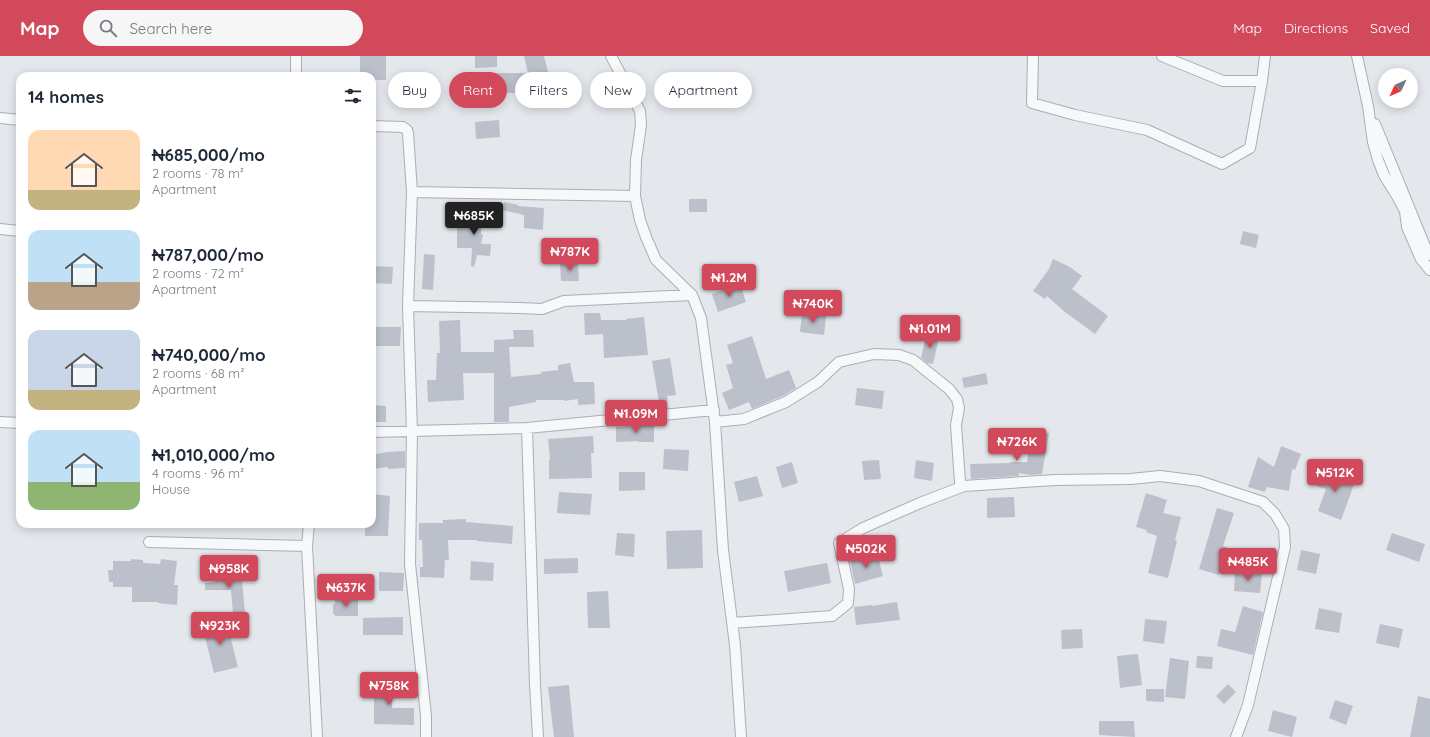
<!DOCTYPE html>
<meta charset="utf-8">
<style>
:root{--surface:#fff;--page:#f6f6f7;--text:#1f2937;--muted:#747a83;--accent:#d1495b}
body{margin:0;font-family:Quicksand,sans-serif;background:var(--page);color:var(--text);height:100vh;display:flex;flex-direction:column;font-size:15px;white-space:nowrap}
*{box-sizing:border-box;margin:0}
p{font-size:13px;color:var(--muted)}
.icon{flex:none;width:22px;height:22px;fill:none;stroke:currentColor;stroke-width:2;stroke-linecap:round;stroke-linejoin:round}
.map{position:relative;flex:1;overflow:hidden}
.sheet{position:absolute;left:16px;top:16px;width:360px;height:456px;display:flex;flex-direction:column;background:var(--surface);border-radius:12px;box-shadow:0 2px 10px #0003}
.sheet>*{flex:none}
.banner{position:absolute;left:388px;top:16px;width:380px;height:36px;display:flex;gap:8px}
.needle{width:26px;rotate:226deg}
.tools{position:absolute;left:1378px;top:12px;display:grid;gap:8px}
.tools a{display:grid;place-items:center;width:40px;height:40px;border-radius:50%;background:var(--surface);box-shadow:0 2px 10px #0003;font-size:20px}
.price{position:absolute;translate:-50% -34px;padding:0 9px;border-radius:4px;background:var(--accent);color:#fff;font-size:13px;line-height:26px;filter:drop-shadow(0 1px 2px #0008)}
.price::after{content:'';position:absolute;left:50%;top:24px;width:12px;height:9px;margin-left:-6px;background:inherit;clip-path:polygon(0 0,100% 0,50% 100%)}
.price.on{background:#222;color:#fff}
ul{padding:0;list-style:none}
li{display:flex;align-items:center;gap:12px;height:100px;padding:0 12px}
li span{display:grid;place-items:center;flex:none;width:112px;height:80px;border-radius:12px;color:#555}
li>.icon{margin-inline-start:auto}
span .icon{width:48px;height:48px;fill:#fffc;stroke-width:1}
li b{font-size:17px}
h2{display:flex;justify-content:space-between;align-items:center;height:48px;padding:0 12px;font-size:17px}
.chip{padding:0 14px;border-radius:18px;background:var(--surface);box-shadow:0 2px 10px #0003;font-size:14px;line-height:36px}
.chip.on{background:var(--accent);color:#fff}
header{display:flex;align-items:center;gap:24px;box-sizing:border-box;height:56px;padding:0 20px;background:var(--accent);color:#fff}
header strong{font-size:19px}
nav{display:flex;gap:22px;margin-inline-start:auto;font-size:14px}
.search{width:280px;height:36px;background:var(--page);display:flex;align-items:center;gap:10px;box-sizing:border-box;padding:0 14px;border-radius:22px;color:var(--muted);font-size:15px}
.map>svg:first-child{display:block}
.building{fill:#bbc0ca}
.lines{fill:none;stroke-linecap:round;stroke-linejoin:round}
.minor-casing{stroke:#a9aeb7;stroke-width:12}
.minor{stroke:#f7f8fa;stroke-width:10}
</style>
<header>
<strong>Map</strong>
<div class="search"><svg class="icon" aria-label="search" viewBox="0 0 24 24"><circle cx="10" cy="10" r="6"/><path d="M15 15l6 6"/></svg>Search here</div>
<nav><a>Map</a><a>Directions</a><a>Saved</a></nav>
</header>
<div class="map">
<svg width="1430" height="681" viewBox="0 0 1430 681">
<rect width="100%" height="100%" fill="#e4e7ec"/>
<path class="building" d="M 360,0 L 386,0 L 386,24 L 372,24 L 372,20 L 360,19 Z
M 475,0 L 497,0 L 497,11 L 475,12 Z
M 524,0 L 544,0 L 549,20 L 519,27 L 519,37 L 496,37 L 495,17 L 528,17 Z
M 393,30 L 404,31 L 404,41 L 393,40 Z
M 499,64 L 500,81 L 476,83 L 475,66 Z
M 689,143 L 707,143 L 707,156 L 689,156 Z
M 474,146 L 483,147 L 481,178 L 483,179 L 481,188 L 491,188 L 490,200 L 477,199 L 474,211 L 471,210 L 472,192 L 457,192 L 457,172 L 473,172 Z
M 504,146 L 518,149 L 518,150 L 544,152 L 543,174 L 524,172 L 524,159 L 502,154 Z
M 1243,175 L 1259,179 L 1256,192 L 1240,188 Z
M 424,198 L 435,199 L 433,234 L 422,233 Z
M 1053,203 L 1070,211 L 1082,220 L 1072,233 L 1108,260 L 1095,278 L 1065,256 L 1047,240 L 1045,243 L 1033,235 L 1049,213 Z
M 560,206 L 578,206 L 579,225 L 561,225 Z
M 372,210 L 393,211 L 392,228 L 372,227 Z
M 740,228 L 746,246 L 718,256 L 712,238 Z
M 584,257 L 600,257 L 601,264 L 626,264 L 626,263 L 644,261 L 648,299 L 604,302 L 603,278 L 585,279 Z
M 802,258 L 826,260 L 824,279 L 800,276 Z
M 460,264 L 461,296 L 494,296 L 494,284 L 514,283 L 513,274 L 533,274 L 534,291 L 509,291 L 511,321 L 541,318 L 541,316 L 558,314 L 558,309 L 570,307 L 574,326 L 594,326 L 595,348 L 578,349 L 578,343 L 564,345 L 564,344 L 536,344 L 536,346 L 509,351 L 509,366 L 494,366 L 494,317 L 463,317 L 464,344 L 428,346 L 427,324 L 436,324 L 437,297 L 440,297 L 439,265 Z
M 372,271 L 401,271 L 400,290 L 372,290 Z
M 926,279 L 939,282 L 933,308 L 927,307 L 921,302 Z
M 752,280 L 766,323 L 789,314 L 796,332 L 783,340 L 752,353 L 749,346 L 729,354 L 722,337 L 733,332 L 726,309 L 733,307 L 727,289 Z
M 670,302 L 676,339 L 667,340 L 668,345 L 659,347 L 652,305 Z
M 986,317 L 988,328 L 964,332 L 962,322 Z
M 857,332 L 884,335 L 882,353 L 855,349 Z
M 372,349 L 386,350 L 386,366 L 372,366 Z
M 638,369 L 654,369 L 654,386 L 638,386 L 638,385 L 616,386 L 616,371 L 638,370 Z
M 1032,375 L 1049,377 L 1042,418 L 1030,419 L 1019,417 L 1019,420 L 971,423 L 970,408 L 1010,407 L 1010,406 L 1027,406 Z
M 593,380 L 594,397 L 591,397 L 592,422 L 549,423 L 549,404 L 550,404 L 548,383 Z
M 1281,390 L 1301,398 L 1295,414 L 1292,413 L 1289,435 L 1267,431 L 1265,436 L 1248,431 L 1258,401 L 1274,411 Z
M 664,393 L 689,394 L 688,415 L 663,413 Z
M 405,395 L 405,412 L 388,413 L 388,411 L 372,413 L 372,399 L 387,396 Z
M 879,404 L 881,423 L 864,424 L 862,405 Z
M 916,404 L 934,407 L 932,425 L 914,422 Z
M 792,406 L 798,427 L 782,432 L 776,411 Z
M 1322,413 L 1348,419 L 1348,420 L 1356,423 L 1341,464 L 1318,455 L 1326,433 L 1317,430 Z
M 619,416 L 645,416 L 645,434 L 619,435 Z
M 757,420 L 763,440 L 739,446 L 734,426 Z
M 559,436 L 592,438 L 590,459 L 557,457 Z
M 1146,437 L 1167,444 L 1163,457 L 1181,461 L 1175,484 L 1177,485 L 1168,522 L 1148,517 L 1157,480 L 1146,476 L 1147,474 L 1136,471 Z
M 372,438 L 390,440 L 388,480 L 365,480 L 365,468 L 372,468 Z
M 1014,441 L 1015,461 L 987,462 L 987,442 Z
M 1217,452 L 1234,457 L 1223,490 L 1228,492 L 1219,519 L 1199,513 Z
M 466,463 L 466,466 L 513,470 L 512,488 L 477,485 L 477,484 L 448,484 L 449,504 L 445,504 L 444,522 L 420,521 L 420,511 L 423,511 L 422,484 L 419,484 L 419,467 L 443,467 L 443,464 Z
M 702,474 L 703,512 L 667,513 L 666,475 Z
M 617,477 L 635,478 L 634,501 L 615,499 Z
M 1392,477 L 1425,488 L 1419,506 L 1386,494 Z
M 1301,494 L 1320,498 L 1316,518 L 1297,514 Z
M 877,497 L 883,520 L 855,528 L 850,505 Z
M 578,502 L 578,517 L 544,518 L 544,503 Z
M 131,503 L 143,504 L 143,507 L 160,508 L 161,503 L 177,505 L 174,529 L 178,529 L 177,549 L 158,547 L 158,546 L 132,546 L 132,531 L 113,531 L 113,526 L 109,526 L 108,514 L 113,514 L 113,505 L 131,505 Z
M 471,505 L 494,507 L 493,525 L 470,524 Z
M 827,507 L 831,527 L 788,536 L 784,515 Z
M 218,512 L 228,512 L 228,525 L 242,524 L 245,556 L 233,557 L 231,534 L 205,534 L 205,527 L 215,526 L 215,518 L 218,518 Z
M 379,516 L 404,517 L 403,535 L 379,535 Z
M 1235,516 L 1262,518 L 1260,537 L 1234,535 Z
M 608,535 L 610,572 L 588,572 L 587,536 Z
M 335,543 L 358,543 L 358,560 L 335,560 L 335,558 L 333,558 L 333,548 L 335,548 Z
M 897,546 L 900,564 L 856,569 L 854,551 L 872,549 L 872,550 Z
M 1243,550 L 1263,556 L 1253,599 L 1217,590 L 1221,573 L 1235,576 Z
M 1319,552 L 1342,557 L 1339,577 L 1315,573 Z
M 403,561 L 403,579 L 363,579 L 363,562 Z
M 1145,563 L 1167,565 L 1164,588 L 1143,585 Z
M 226,564 L 238,611 L 214,617 L 202,569 Z
M 1380,568 L 1403,573 L 1399,592 L 1376,587 Z
M 1082,573 L 1083,592 L 1062,593 L 1061,574 Z
M 1138,598 L 1142,629 L 1120,632 L 1117,600 Z
M 1197,600 L 1213,601 L 1212,613 L 1196,612 Z
M 1170,602 L 1189,605 L 1185,643 L 1165,641 Z
M 374,624 L 393,624 L 392,652 L 414,652 L 414,669 L 374,668 Z
M 1228,628 L 1236,636 L 1224,648 L 1216,640 Z
M 569,629 L 574,681 L 554,681 L 548,631 Z
M 1146,633 L 1164,633 L 1164,646 L 1146,645 Z
M 1418,640 L 1430,643 L 1430,681 L 1410,681 Z
M 1335,644 L 1353,650 L 1346,669 L 1329,662 Z
M 1273,654 L 1297,661 L 1292,681 L 1268,675 Z
M 1099,665 L 1134,665 L 1135,681 L 1099,679 Z"/>
<g class="lines">
<defs>
<path id="minor" d="M 611,0 L 640,55 L 641,69 L 636,104 L 635,140 L 640,164 L 646,181 L 656,204 L 692,239 L 701,262 L 715,366 L 723,494 L 735,589 L 741,681
M 1033,0 L 1032,47 L 1075,59 L 1147,74 L 1222,108 L 1250,92 L 1262,25
M 1162,0 L 1223,25 L 1262,25 L 1265,0
M 1357,0 L 1368,50 L 1373,86 L 1378,104 L 1384,119 L 1397,140 L 1405,155 L 1407,171 L 1421,203 L 1430,214
M 296,20 L 296,0
M 0,62 L 20,64
M 1375,68 L 1427,195 L 1430,199
M 372,70 L 403,71 L 407,74 L 408,77 L 412,136 L 408,250 L 412,375 L 410,508 L 426,660 L 426,681
M 412,136 L 635,140
M 0,173 L 20,175
M 408,250 L 520,252 L 542,253 L 564,245 L 692,239
M 0,366 L 20,367
M 715,366 L 744,363 L 786,346 L 818,326 L 839,306 L 874,298 L 899,299 L 913,304 L 949,333 L 957,343 L 959,352 L 956,369 L 960,426 L 961,429 L 964,430
M 527,372 L 535,628 L 538,681
M 372,376 L 527,372 L 714,354
M 309,468 L 307,490 L 317,681
M 149,486 L 307,490
M 732,567 L 832,560 L 848,547 L 849,533 L 839,487 L 863,472 L 920,447 L 964,430 L 1055,424 L 1131,423 L 1160,420 L 1199,425 L 1263,446 L 1275,458 L 1284,473 L 1285,491 L 1248,649 L 1236,681"/>
</defs>
<use href="#minor" class="minor-casing"/>
<use href="#minor" class="minor"/>
</g>
</svg>
<div class="tools">
<a><svg class="needle" viewBox="-14 -14 28 28"><path d="M0-13l5 13h-10z" fill="#e53935"/><path d="M0 13l5-13h-10z" fill="#747a83"/></svg></a>
</div>
<b class="price on" style="left:474px;top:180px">₦685K</b>
<b class="price" style="left:570px;top:216px">₦787K</b>
<b class="price" style="left:729px;top:242px">₦1.2M</b>
<b class="price" style="left:813px;top:268px">₦740K</b>
<b class="price" style="left:930px;top:293px">₦1.01M</b>
<b class="price" style="left:636px;top:378px">₦1.09M</b>
<b class="price" style="left:1017px;top:406px">₦726K</b>
<b class="price" style="left:1335px;top:437px">₦512K</b>
<b class="price" style="left:866px;top:513px">₦502K</b>
<b class="price" style="left:1248px;top:526px">₦485K</b>
<b class="price" style="left:229px;top:533px">₦958K</b>
<b class="price" style="left:346px;top:552px">₦637K</b>
<b class="price" style="left:220px;top:590px">₦923K</b>
<b class="price" style="left:389px;top:650px">₦758K</b>
<div class="banner">
<a class="chip">Buy</a>
<a class="chip on">Rent</a>
<a class="chip">Filters</a>
<a class="chip">New</a>
<a class="chip">Apartment</a>
</div>
<section class="sheet">
<h2>14 homes<svg class="icon" aria-label="filters" viewBox="0 0 24 24"><path d="M4 7h16M4 17h16"/><circle cx="9" cy="7" r="2"/><circle cx="15" cy="17" r="2"/></svg></h2>
<ul>
<li><span style="background:linear-gradient(#ffd9b3 75%,#c2b280 0)"><svg class="icon" aria-label="home" viewBox="0 0 24 24"><path d="M3 11l9-7 9 7M6 9v11h12V9"/></svg></span><div><b>₦685,000/mo</b><p>2 rooms · 78 m²</p><p>Apartment</p></div></li>
<li><span style="background:linear-gradient(#bfe0f5 65%,#b9a48a 0)"><svg class="icon" aria-label="home" viewBox="0 0 24 24"><path d="M3 11l9-7 9 7M6 9v11h12V9"/></svg></span><div><b>₦787,000/mo</b><p>2 rooms · 72 m²</p><p>Apartment</p></div></li>
<li><span style="background:linear-gradient(#c9d6e8 75%,#c2b280 0)"><svg class="icon" aria-label="home" viewBox="0 0 24 24"><path d="M3 11l9-7 9 7M6 9v11h12V9"/></svg></span><div><b>₦740,000/mo</b><p>2 rooms · 68 m²</p><p>Apartment</p></div></li>
<li><span style="background:linear-gradient(#bfe0f5 65%,#8fb573 0)"><svg class="icon" aria-label="home" viewBox="0 0 24 24"><path d="M3 11l9-7 9 7M6 9v11h12V9"/></svg></span><div><b>₦1,010,000/mo</b><p>4 rooms · 96 m²</p><p>House</p></div></li>
</ul>
</section>
</div>
